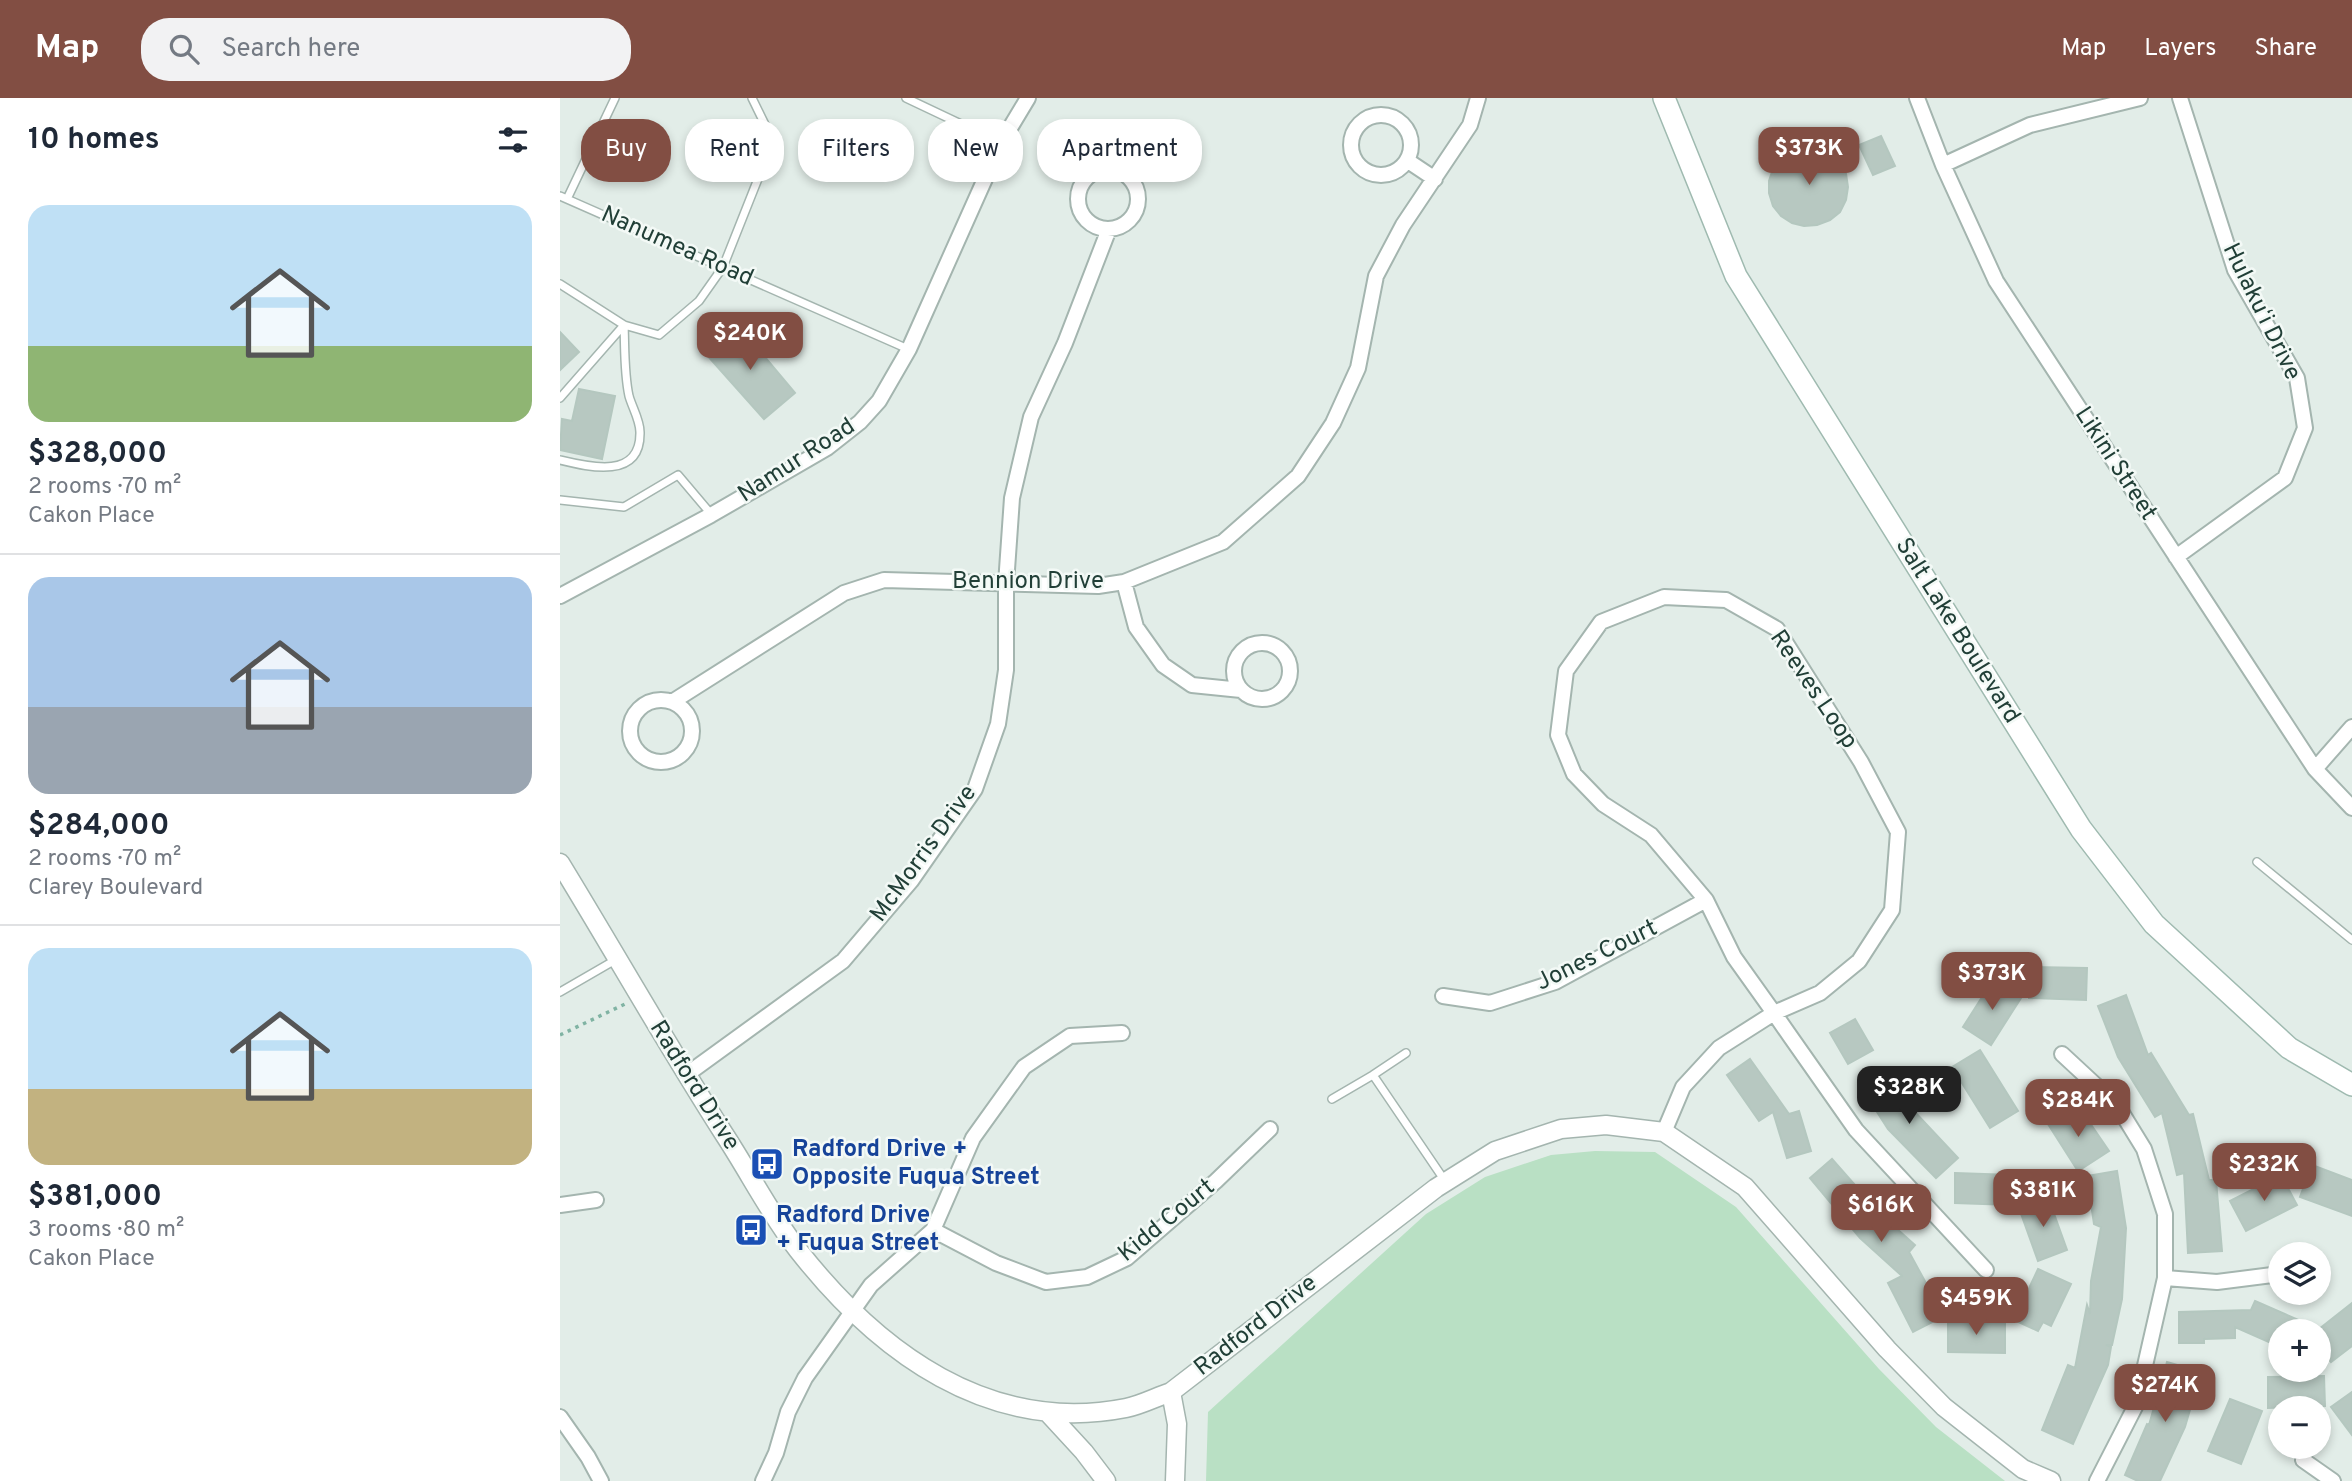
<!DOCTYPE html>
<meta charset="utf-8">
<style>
:root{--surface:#fff;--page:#f2f2f3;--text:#1f2937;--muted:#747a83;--line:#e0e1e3;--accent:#824e43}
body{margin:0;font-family:Overpass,sans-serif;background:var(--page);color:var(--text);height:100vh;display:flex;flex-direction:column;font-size:26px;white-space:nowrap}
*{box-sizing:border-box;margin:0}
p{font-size:23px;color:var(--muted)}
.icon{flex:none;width:38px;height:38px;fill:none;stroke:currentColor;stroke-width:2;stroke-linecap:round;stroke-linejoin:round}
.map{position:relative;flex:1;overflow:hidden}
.side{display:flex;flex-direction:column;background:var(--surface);width:560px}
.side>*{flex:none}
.banner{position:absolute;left:21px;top:21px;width:665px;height:63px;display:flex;gap:14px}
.fabs{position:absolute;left:1708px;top:1144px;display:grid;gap:14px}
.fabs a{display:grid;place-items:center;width:63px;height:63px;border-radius:50%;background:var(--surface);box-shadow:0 4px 10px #0003;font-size:35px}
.price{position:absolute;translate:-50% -60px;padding:0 16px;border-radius:14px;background:var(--accent);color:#fff;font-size:23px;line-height:46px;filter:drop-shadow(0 2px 4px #0008)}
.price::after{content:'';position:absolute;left:50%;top:42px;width:21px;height:16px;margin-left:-10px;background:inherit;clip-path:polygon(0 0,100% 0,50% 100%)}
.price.current{background:#222;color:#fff}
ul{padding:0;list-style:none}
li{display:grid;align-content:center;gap:14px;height:371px;padding:0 28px}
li+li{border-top:2px solid var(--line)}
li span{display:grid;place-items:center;height:217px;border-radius:21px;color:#555}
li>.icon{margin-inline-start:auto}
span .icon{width:126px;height:126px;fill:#fffc;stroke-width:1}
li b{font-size:30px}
h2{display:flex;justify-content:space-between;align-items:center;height:84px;padding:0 28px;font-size:30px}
.tag{padding:0 24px;border-radius:28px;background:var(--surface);box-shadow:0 4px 10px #0003;font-size:24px;line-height:63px}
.tag.current{background:var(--accent);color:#fff}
header{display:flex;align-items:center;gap:42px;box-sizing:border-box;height:98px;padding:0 35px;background:var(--accent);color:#fff}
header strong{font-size:33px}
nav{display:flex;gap:38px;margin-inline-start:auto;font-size:24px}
.search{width:490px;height:63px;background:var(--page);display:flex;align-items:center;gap:18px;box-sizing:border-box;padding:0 24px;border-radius:28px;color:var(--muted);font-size:26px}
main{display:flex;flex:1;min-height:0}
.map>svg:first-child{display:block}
.green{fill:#b9e0c4}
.building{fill:#b7c8c1;stroke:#b4c7bf;stroke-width:2}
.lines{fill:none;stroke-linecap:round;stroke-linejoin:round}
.service-casing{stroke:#a4b5af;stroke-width:10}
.minor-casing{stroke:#a4b5af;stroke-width:18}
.tertiary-casing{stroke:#a4b5af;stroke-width:21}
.secondary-casing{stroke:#9fbab0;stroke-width:24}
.path{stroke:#80b3a3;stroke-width:3.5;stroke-dasharray:3.5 5;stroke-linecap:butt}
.service{stroke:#fff;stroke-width:7}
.minor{stroke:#fff;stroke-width:14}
.tertiary{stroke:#fff;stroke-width:18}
.secondary{stroke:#fff;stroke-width:21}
.labels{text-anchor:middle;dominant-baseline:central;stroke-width:5;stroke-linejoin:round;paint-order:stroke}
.street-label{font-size:24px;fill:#213f37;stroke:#f3f9f6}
.transit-label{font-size:24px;font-weight:bold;fill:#164399;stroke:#f3f9f6;text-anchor:start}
</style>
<header>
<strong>Map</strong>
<div class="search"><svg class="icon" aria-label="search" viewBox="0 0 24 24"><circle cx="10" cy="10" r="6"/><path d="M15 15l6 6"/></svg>Search here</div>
<nav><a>Map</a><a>Layers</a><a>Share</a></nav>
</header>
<main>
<section class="side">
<h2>10 homes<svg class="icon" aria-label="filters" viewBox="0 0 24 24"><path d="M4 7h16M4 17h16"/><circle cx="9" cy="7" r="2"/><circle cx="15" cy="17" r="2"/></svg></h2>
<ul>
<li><span style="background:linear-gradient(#bfe0f5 65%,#8fb573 0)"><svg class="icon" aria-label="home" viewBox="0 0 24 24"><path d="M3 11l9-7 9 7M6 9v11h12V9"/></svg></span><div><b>$328,000</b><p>2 rooms · 70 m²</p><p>Cakon Place</p></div></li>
<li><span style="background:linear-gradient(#a9c7e8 60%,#9aa5b1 0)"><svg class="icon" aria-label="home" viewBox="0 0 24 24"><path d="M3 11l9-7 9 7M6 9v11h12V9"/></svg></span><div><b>$284,000</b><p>2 rooms · 70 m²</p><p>Clarey Boulevard</p></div></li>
<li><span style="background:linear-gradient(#bfe0f5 65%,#c2b280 0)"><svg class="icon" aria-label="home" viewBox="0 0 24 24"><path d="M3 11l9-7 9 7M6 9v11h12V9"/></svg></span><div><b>$381,000</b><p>3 rooms · 80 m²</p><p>Cakon Place</p></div></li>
</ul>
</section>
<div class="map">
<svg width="1792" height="1383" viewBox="0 0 1792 1383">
<rect width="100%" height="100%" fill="#e2ede8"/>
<path class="green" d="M 1035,1053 L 1095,1054 L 1176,1109 L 1319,1271 L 1376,1329 L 1445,1383 L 646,1383 L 648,1314 L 866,1116 L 925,1079 L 991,1057 Z"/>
<path class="building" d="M 1321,38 L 1335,68 L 1313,77 L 1299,47 Z
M 1244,50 L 1257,50 L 1270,55 L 1285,69 L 1288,89 L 1286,102 L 1280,114 L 1270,122 L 1257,127 L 1244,128 L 1232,125 L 1221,118 L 1213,108 L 1209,95 L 1209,83 L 1213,71 L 1221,61 L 1231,53 Z
M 178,227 L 235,295 L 204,321 L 146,256 Z
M 0,234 L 19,254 L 0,272 Z
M 19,291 L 55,298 L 42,361 L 0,352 L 2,321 L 12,323 Z
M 1470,869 L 1527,870 L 1526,902 L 1469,900 Z
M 1433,882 L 1461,900 L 1431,947 L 1403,929 Z
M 1566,897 L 1588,957 L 1591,955 L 1629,1017 L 1633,1016 L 1649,1082 L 1656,1082 L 1662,1153 L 1628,1155 L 1624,1075 L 1617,1077 L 1602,1015 L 1595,1019 L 1558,959 L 1538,908 Z
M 1295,921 L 1313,952 L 1288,966 L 1270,935 Z
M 1420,952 L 1458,1013 L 1430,1030 L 1392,969 Z
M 1190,961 L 1229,1016 L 1239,1013 L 1251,1053 L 1227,1060 L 1213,1014 L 1199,1023 L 1167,977 Z
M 1330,975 L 1352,1011 L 1398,1060 L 1376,1080 L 1328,1031 L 1303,992 Z
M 1512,1010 L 1519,1022 L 1525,1018 L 1549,1053 L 1518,1073 L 1488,1026 Z
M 1272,1061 L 1309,1103 L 1307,1104 L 1355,1147 L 1349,1154 L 1384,1218 L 1353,1234 L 1328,1185 L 1342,1178 L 1300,1140 L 1250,1080 Z
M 1752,1067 L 1792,1082 L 1792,1118 L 1740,1099 Z
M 1557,1073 L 1566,1130 L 1562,1201 L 1552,1247 L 1546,1247 L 1551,1249 L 1548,1267 L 1513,1346 L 1482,1332 L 1508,1267 L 1515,1270 L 1527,1207 L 1530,1216 L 1531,1183 L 1541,1129 L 1534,1126 L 1527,1078 Z
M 1395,1075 L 1452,1077 L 1451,1107 L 1395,1105 Z
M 1721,1077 L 1737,1107 L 1686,1133 L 1670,1103 Z
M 1488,1099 L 1507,1152 L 1478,1163 L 1459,1110 Z
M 1478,1171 L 1511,1186 L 1491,1228 L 1483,1224 L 1478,1233 L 1454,1222 Z
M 1695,1203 L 1759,1231 L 1792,1205 L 1792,1248 L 1771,1264 L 1759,1248 L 1759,1234 L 1720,1234 L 1720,1249 L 1675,1229 L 1675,1240 L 1644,1241 L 1644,1245 L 1619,1245 L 1619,1214 L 1691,1212 Z
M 1388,1223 L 1445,1224 L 1445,1255 L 1388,1254 Z
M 1607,1264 L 1641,1274 L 1625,1329 L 1600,1383 L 1578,1383 L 1565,1377 L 1587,1326 L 1589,1327 Z
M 1764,1278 L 1765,1308 L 1708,1310 L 1708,1279 Z
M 1792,1294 L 1792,1337 L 1771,1309 Z
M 1670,1301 L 1702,1313 L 1681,1366 L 1648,1353 Z"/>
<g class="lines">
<defs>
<path id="service" d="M 346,0 L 441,45
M 0,98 L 348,251
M 7,101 L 55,0
M 0,186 L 64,227 L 99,237 L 139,203 L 163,169 L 213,43 L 192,0
M 0,300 L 64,227
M 0,362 C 29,369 81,382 80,334 C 80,322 72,309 69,298 C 64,275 65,250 64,227
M 0,402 L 64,409 L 118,377 L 151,416
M 1697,764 L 1792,842
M 0,894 L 57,861
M 813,977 L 846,955
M 772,1001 L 813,977 L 885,1083"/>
<path id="minor" d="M 1357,0 L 1383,67 L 1436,183 L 1755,671 L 1792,710
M791 47a30 30 0 1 1 60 0a30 30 0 1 1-60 0Z
M 848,63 L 875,81
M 1383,67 L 1470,27 L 1580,0
M518 101a30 30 0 1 1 60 0a30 30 0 1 1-60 0Z
M 1616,459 L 1725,380 L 1745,330 L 1737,280 L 1675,172 L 1620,0
M 564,484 L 576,529 L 603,567 L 632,587 L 681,592
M 0,498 L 151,417 L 267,350 L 300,324 L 319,303 L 349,251 L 441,45 L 468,0
M674 573a28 28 0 1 1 56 0a28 28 0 1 1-56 0Z
M70 633a31 31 0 1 1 62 0a31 31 0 1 1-62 0Z
M 112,604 L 284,495 L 324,482 L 538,488 L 564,484 L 663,444 L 738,378 L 773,325 L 798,270 L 816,178 L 843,127 L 910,27 L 918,0
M 1755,671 L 1792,629
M 883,898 L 930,905 L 995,884 L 1146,802
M 1502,956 L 1557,1007 L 1584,1051 L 1605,1116 L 1605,1180 L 1576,1307 L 1537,1383
M 126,977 L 283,863 L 351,783 L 415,691 L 438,626 L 446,572 L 446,486 L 452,400 L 471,319 L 505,245 L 549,131
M 1104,1034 L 1123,989 L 1159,950 L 1214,915 L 1260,895 L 1299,863 L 1332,812 L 1338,734 L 1301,664 L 1217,531 L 1166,502 L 1104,499 L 1041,524 L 1006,573 L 998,637 L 1014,676 L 1043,706 L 1091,737 L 1146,802 L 1174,859 L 1214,915 L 1230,938 L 1296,1032 L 1426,1172
M 0,1107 L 36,1102
M 373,1132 L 436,1165 L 486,1184 L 527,1179 L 567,1160 L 656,1083 L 710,1031
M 1759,1171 L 1761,1171
M 1605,1180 L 1657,1184 L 1720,1176
M 0,1319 L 28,1359 L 41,1383
M 1743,1362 L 1773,1383
M 203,1383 L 216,1355 L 228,1314 L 245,1280 L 311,1187 L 373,1132 L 413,1040 L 464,969 L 510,938 L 562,935"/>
<path id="tertiary" d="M 0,765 C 55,855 107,947 164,1036 C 189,1074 210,1116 238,1152 C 318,1254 429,1337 566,1310 C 581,1307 596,1299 611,1294 L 876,1090 L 935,1053 L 1001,1031 L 1046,1027 L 1104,1034 L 1185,1089 L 1327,1251 L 1384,1309 L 1463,1371 L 1491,1383
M 611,1294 L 617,1326 L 615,1383
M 489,1316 L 524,1354 L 546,1383"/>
<path id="secondary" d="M 1104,0 L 1176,178 L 1521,731 L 1594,826 L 1729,950 L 1792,987"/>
</defs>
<use href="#service" class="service-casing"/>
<use href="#minor" class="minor-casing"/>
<use href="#tertiary" class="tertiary-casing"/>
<use href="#secondary" class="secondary-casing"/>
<path class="path" d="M 0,937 L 65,906"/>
<use href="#service" class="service"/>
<use href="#minor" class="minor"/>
<use href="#tertiary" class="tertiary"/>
<use href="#secondary" class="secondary"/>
</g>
<defs>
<symbol id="bus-square" viewBox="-11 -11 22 22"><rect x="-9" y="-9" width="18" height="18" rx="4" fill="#1a4fb4" stroke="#f3f9f6"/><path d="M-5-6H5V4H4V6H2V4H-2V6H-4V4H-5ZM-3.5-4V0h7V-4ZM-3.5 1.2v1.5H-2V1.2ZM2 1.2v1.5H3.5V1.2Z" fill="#fff"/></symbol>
</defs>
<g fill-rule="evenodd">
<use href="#bus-square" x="188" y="1047" width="38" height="38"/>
<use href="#bus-square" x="172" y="1113" width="38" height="38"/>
</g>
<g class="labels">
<g class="street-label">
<text transform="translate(117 149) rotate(24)">Nanumea Road</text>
<text transform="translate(1701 214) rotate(64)">Hulakuʻi Drive</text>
<text transform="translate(237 363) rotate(-33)">Namur Road</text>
<text transform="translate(1555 366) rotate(57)">Likini Street</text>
<text x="468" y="484">Bennion Drive</text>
<text transform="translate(1397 533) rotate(58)">Salt Lake Boulevard</text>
<text transform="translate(1253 592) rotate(56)">Reeves Loop</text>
<text transform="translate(364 756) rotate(-54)">McMorris Drive</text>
<text transform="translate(1037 858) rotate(-26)">Jones Court</text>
<text transform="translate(134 988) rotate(58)">Radford Drive</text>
<text transform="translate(607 1123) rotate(-39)">Kidd Court</text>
<text transform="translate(696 1228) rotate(-38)">Radford Drive</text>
</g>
<g class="transit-label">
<text x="232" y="1052">Radford Drive +<tspan x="232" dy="28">Opposite Fuqua Street</tspan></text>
<text x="216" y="1118">Radford Drive<tspan x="216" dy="28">+ Fuqua Street</tspan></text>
</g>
</g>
</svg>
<div class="fabs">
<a><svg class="icon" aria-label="layers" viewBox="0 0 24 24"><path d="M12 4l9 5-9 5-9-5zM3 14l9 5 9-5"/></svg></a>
<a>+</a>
<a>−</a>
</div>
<b class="price" style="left:1249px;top:89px">$373K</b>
<b class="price" style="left:190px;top:274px">$240K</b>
<b class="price" style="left:1432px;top:914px">$373K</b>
<b class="price current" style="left:1349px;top:1028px">$328K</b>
<b class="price" style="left:1518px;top:1041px">$284K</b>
<b class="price" style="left:1704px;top:1105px">$232K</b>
<b class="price" style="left:1483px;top:1131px">$381K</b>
<b class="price" style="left:1321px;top:1146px">$616K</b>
<b class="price" style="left:1416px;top:1239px">$459K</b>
<b class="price" style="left:1605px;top:1326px">$274K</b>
<div class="banner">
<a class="tag current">Buy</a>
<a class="tag">Rent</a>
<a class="tag">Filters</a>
<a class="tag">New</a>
<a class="tag">Apartment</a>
</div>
</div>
</main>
